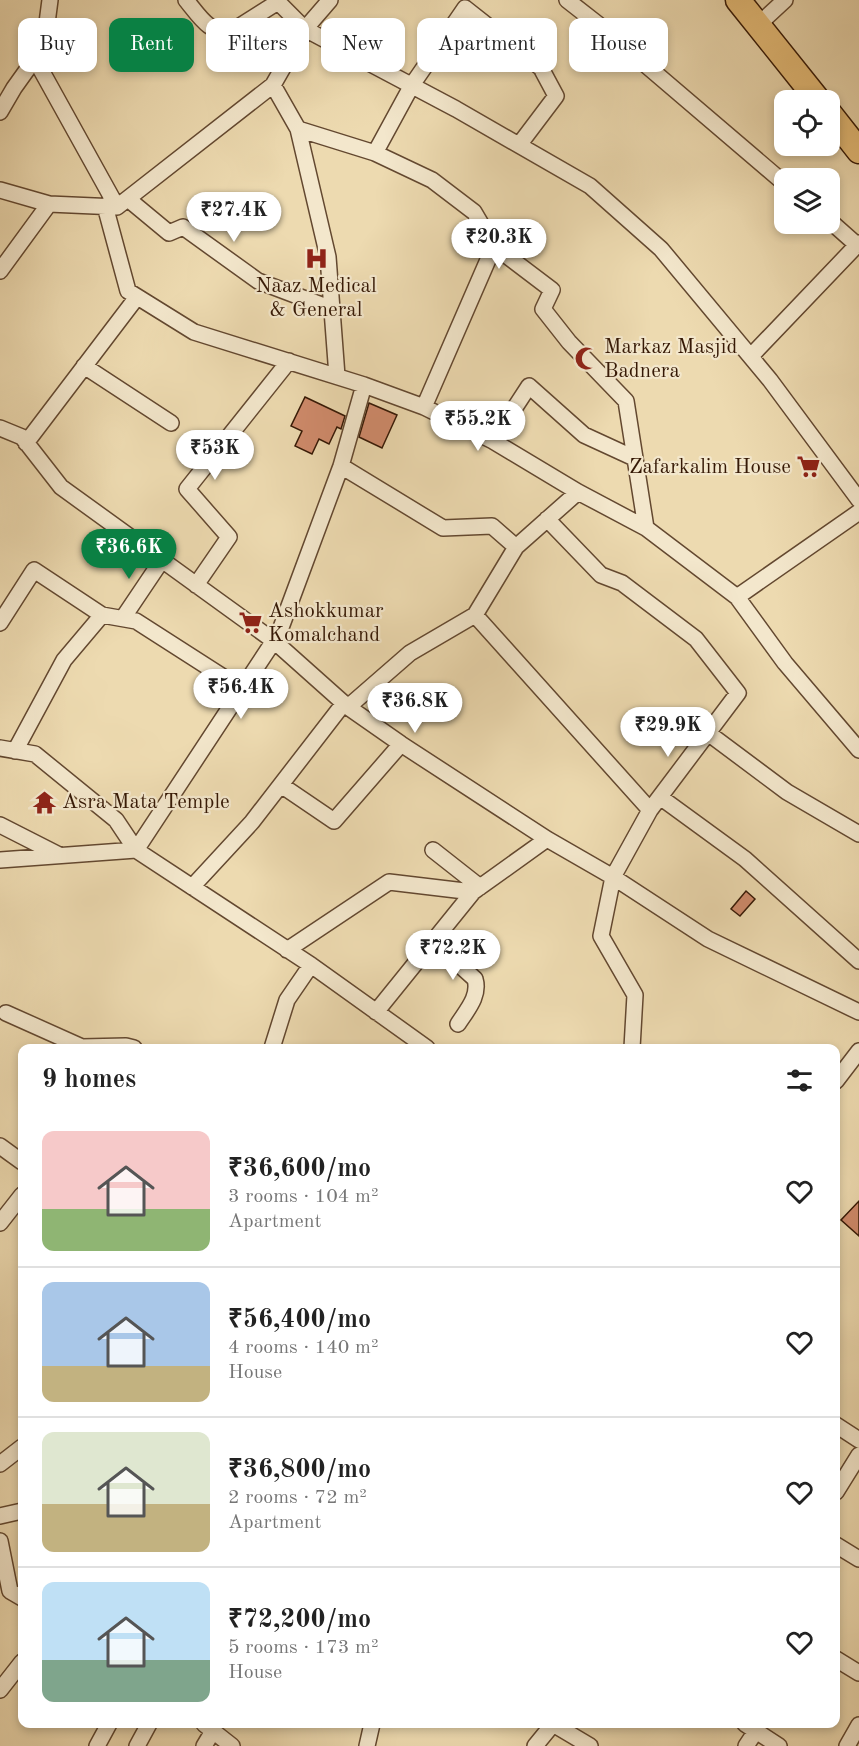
<!DOCTYPE html>
<meta charset="utf-8">
<style>
:root{--surface:#fff;--page:#f6f6f6;--text:#222;--muted:#767676;--line:#e0e0e0;--accent:#0b8043}
body{margin:0;font-family:"Old Standard TT",serif;background:var(--page);color:var(--text);height:100vh;display:flex;flex-direction:column;font-size:22px;white-space:nowrap}
*{box-sizing:border-box;margin:0}
p{font-size:20px;color:var(--muted)}
.icon{flex:none;width:33px;height:33px;fill:none;stroke:currentColor;stroke-width:2;stroke-linecap:round;stroke-linejoin:round}
.map{position:relative;flex:1;overflow:hidden}
.sheet{position:absolute;left:18px;top:1044px;width:822px;height:684px;display:flex;flex-direction:column;background:var(--surface);border-radius:12px;box-shadow:0 3px 9px #0003}
.sheet>*{flex:none}
.guide{position:absolute;left:18px;top:18px;width:824px;height:54px;display:flex;gap:12px}
.controls{position:absolute;left:774px;top:90px;display:grid;gap:12px}
.controls a{display:grid;place-items:center;width:66px;height:66px;border-radius:12px;background:var(--surface);box-shadow:0 3px 9px #0003;font-size:30px}
.price{position:absolute;translate:-50% -51px;padding:0 14px;border-radius:21px;background:#fff;color:#222;font-size:20px;line-height:39px;filter:drop-shadow(0 2px 3px #0008)}
.price::after{content:'';position:absolute;left:50%;top:36px;width:18px;height:14px;margin-left:-9px;background:inherit;clip-path:polygon(0 0,100% 0,50% 100%)}
.price.on{background:var(--accent);color:#fff}
ul{padding:0;list-style:none}
li{display:flex;align-items:center;gap:18px;height:150px;padding:0 24px}
li+li{border-top:2px solid var(--line)}
li span{display:grid;place-items:center;flex:none;width:168px;height:120px;border-radius:12px;color:#555}
li>.icon{margin-inline-start:auto}
span .icon{width:72px;height:72px;fill:#fffc;stroke-width:1}
li b{font-size:26px}
h2{display:flex;justify-content:space-between;align-items:center;height:72px;padding:0 24px;font-size:26px}
.pill{padding:0 21px;border-radius:12px;background:var(--surface);box-shadow:0 3px 9px #0003;font-size:21px;line-height:54px}
.pill.on{background:var(--accent);color:#fff}
.map>svg:first-child{display:block}
.building{fill:#d08b6c;stroke:#351805;stroke-width:1.5}
.lines{fill:none;stroke-linecap:round;stroke-linejoin:round}
.minor-casing{stroke:#634830;stroke-width:18}
.trunk-casing{stroke:#351805;stroke-width:27}
.minor{stroke:#f3e7cc;stroke-width:15}
.trunk{stroke:#e6bd78;stroke-width:24}
.labels{text-anchor:middle;dominant-baseline:central;stroke-width:4.5;stroke-linejoin:round;paint-order:stroke}
.poi-label{font-size:21px;fill:#351805;stroke:#f3e7cc;text-anchor:start}
</style>
<div class="map">
<svg width="859" height="1746" viewBox="0 0 859 1746">
<rect width="100%" height="100%" fill="#eddab0"/>
<filter id="stains"><feTurbulence type="fractalNoise" baseFrequency=".00333" numOctaves="4"/><feColorMatrix values="0 0 0 0 .2 0 0 0 0 .09 0 0 0 0 .02 0 0 0 .5 -.17"/></filter>
<radialGradient id="worn" r=".72"><stop offset=".6" stop-color="#630" stop-opacity="0"/><stop offset="1" stop-color="#630" stop-opacity=".3"/></radialGradient>
<path class="building" d="M 305,397 L 345,416 L 341,429 L 337,427 L 329,444 L 319,439 L 312,454 L 295,446 L 302,431 L 291,426 Z
M 369,403 L 397,415 L 382,448 L 359,437 Z
M 746,891 L 755,899 L 740,916 L 731,909 Z
M 859,1201 L 859,1236 L 841,1220 Z"/>
<g class="lines">
<defs>
<path id="minor" d="M 186,0 C 198,14 210,36 232,31 L 278,2
M 276,0 L 305,29 L 456,109 L 590,186 L 661,249 L 770,380 L 859,500
M 567,0 L 599,25 L 784,183
M 758,25 L 785,0
M 35,59 L 117,207
M 273,85 L 298,129 L 375,153 L 432,180 L 474,212 L 494,246 L 552,290 L 543,309 L 569,342 L 626,401 L 646,528
M 0,112 L 14,88 L 44,46 L 50,0
M 298,129 L 328,257 L 337,376
M 375,153 L 412,85 L 465,8 L 541,68 L 556,96 L 519,145
M 0,190 L 49,204 L 117,207 L 273,85 L 305,29 L 330,0
M 128,199 L 169,233 L 183,227 L 258,281 L 332,309
M 105,206 L 128,291 L 194,332 L 364,385 L 424,407 L 493,441 L 578,492 L 646,528 L 737,597 L 785,663 L 859,750
M 830,221 L 857,245
M 0,271 L 49,204
M 751,356 L 859,243
M 84,366 L 171,423
M 424,407 L 494,246
M 0,428 L 22,437 L 61,487 L 274,641 L 348,707 L 401,744 L 547,839 L 613,877 L 708,939 L 859,1012
M 493,441 L 529,386 L 584,435 L 634,458
M 26,443 L 137,297
M 341,466 L 443,528 L 492,526 L 516,547 L 578,492
M 547,519 L 601,575 L 622,583 L 696,639 L 738,693 L 650,810 L 613,877 L 601,936 L 635,995 L 632,1048
M 516,547 L 475,615 L 650,810
M 196,585 L 229,537 L 187,489 L 289,361
M 737,597 L 859,512
M 123,618 L 162,560
M 0,623 L 34,570 L 102,615 L 136,621 L 242,689
M 348,707 L 410,653 L 475,615
M 708,733 L 787,792 L 859,834
M 0,748 L 35,754 L 116,820 L 136,850 L 279,633 L 341,466 L 364,385
M 15,751 L 64,660 L 102,615
M 281,785 L 334,821 L 401,744
M 660,797 L 745,859 L 859,961
M 0,825 L 59,855
M 433,850 L 480,887
M 0,860 L 136,850 L 311,965 L 427,1048
M 192,887 L 252,822 L 344,703
M 433,941 L 475,979 C 480,996 467,1010 458,1024
M 287,950 L 389,882 L 473,892 L 547,839
M 376,1012 L 473,892
M 6,1013 L 82,1047 L 126,1046 L 134,1048
M 272,1048 L 287,1000 L 311,965
M 836,1081 L 859,1051
M 0,1146 L 22,1162
M 0,1223 L 22,1195
M 836,1425 L 859,1440
M 0,1464 L 22,1447
M 836,1492 L 859,1455
M 0,1516 L 22,1511
M 0,1541 L 10,1591 L 22,1598
M 836,1545 L 859,1559
M 836,1659 L 859,1673
M 0,1690 L 22,1662
M 204,1724 L 232,1746
M 745,1724 L 779,1746
M 97,1746 L 109,1724
M 137,1746 L 149,1724
M 204,1746 L 213,1731
M 367,1746 L 372,1724
M 535,1746 L 553,1724 L 590,1746
M 746,1746 L 756,1731
M 847,1746 L 859,1725"/>
<path id="trunk" d="M 738,0 L 818,100
M 830,114 L 859,151"/>
</defs>
<use href="#minor" class="minor-casing"/>
<use href="#trunk" class="trunk-casing"/>
<use href="#minor" class="minor"/>
<use href="#trunk" class="trunk"/>
</g>
<defs>
<symbol id="hospital-bare" viewBox="-9 -9 18 18"><path d="M-5-5h3v3.5h4V-5h3V5h-3V1.5h-4V5h-3Z" fill="#8f2418" stroke="#f3e7cc" stroke-width="2.5" paint-order="stroke"/></symbol>
<symbol id="mosque-bare" viewBox="-9 -9 18 18"><path d="M3.5-4.9A6 6 0 1 0 3.5 4.9A5 5 0 1 1 3.5-4.9Z" fill="#8f2418" stroke="#f3e7cc" stroke-width="2.5" paint-order="stroke"/></symbol>
<symbol id="supermarket-bare" viewBox="-9 -9 18 18"><path d="M-6-5.5h2.5l.6 2H6L4.5 2H-2.5L-4.4-4H-6ZM-1.5 3.2a1.3 1.3 0 1 0 .1 0ZM3 3.2a1.3 1.3 0 1 0 .1 0Z" fill="#8f2418" stroke="#f3e7cc" stroke-width="2.5" paint-order="stroke"/></symbol>
<symbol id="temple-bare" viewBox="-9 -9 18 18"><path d="M0-6L5-2H3V0L6.5 2.5H4V6H1.5V3h-3V6H-4V2.5H-6.5L-3 0V-2H-5Z" fill="#8f2418" stroke="#f3e7cc" stroke-width="2.5" paint-order="stroke"/></symbol>
</defs>
<g fill-rule="evenodd">
<use href="#hospital-bare" x="300" y="242" width="33" height="33"/>
<use href="#mosque-bare" x="570" y="342" width="33" height="33"/>
<use href="#supermarket-bare" x="792" y="450" width="33" height="33"/>
<use href="#supermarket-bare" x="234" y="606" width="33" height="33"/>
<use href="#temple-bare" x="28" y="786" width="33" height="33"/>
</g>
<g class="labels">
<g class="poi-label">
<text x="316" y="286" text-anchor="middle">Naaz Medical<tspan x="316" dy="24">&amp; General</tspan></text>
<text x="604" y="347">Markaz Masjid<tspan x="604" dy="24">Badnera</tspan></text>
<text x="791" y="467" text-anchor="end">Zafarkalim House</text>
<text x="268" y="611">Ashokkumar<tspan x="268" dy="24">Komalchand</tspan></text>
<text x="62" y="802">Asra Mata Temple</text>
</g>
</g>
<rect width="100%" height="100%" filter="url(#stains)"/>
<rect width="100%" height="100%" fill="url(#worn)"/>
</svg>
<div class="controls">
<a><svg class="icon" aria-label="locate" viewBox="0 0 24 24"><circle cx="12" cy="12" r="6"/><path d="M12 2v4M12 18v4M2 12h4M18 12h4"/></svg></a>
<a><svg class="icon" aria-label="layers" viewBox="0 0 24 24"><path d="M12 4l9 5-9 5-9-5zM3 14l9 5 9-5"/></svg></a>
</div>
<b class="price" style="left:234px;top:243px">₹27.4K</b>
<b class="price" style="left:499px;top:270px">₹20.3K</b>
<b class="price" style="left:478px;top:452px">₹55.2K</b>
<b class="price" style="left:215px;top:481px">₹53K</b>
<b class="price on" style="left:129px;top:580px">₹36.6K</b>
<b class="price" style="left:241px;top:720px">₹56.4K</b>
<b class="price" style="left:415px;top:734px">₹36.8K</b>
<b class="price" style="left:668px;top:758px">₹29.9K</b>
<b class="price" style="left:453px;top:981px">₹72.2K</b>
<div class="guide">
<a class="pill">Buy</a>
<a class="pill on">Rent</a>
<a class="pill">Filters</a>
<a class="pill">New</a>
<a class="pill">Apartment</a>
<a class="pill">House</a>
</div>
<section class="sheet">
<h2>9 homes<svg class="icon" aria-label="filters" viewBox="0 0 24 24"><path d="M4 7h16M4 17h16"/><circle cx="9" cy="7" r="2"/><circle cx="15" cy="17" r="2"/></svg></h2>
<ul>
<li><span style="background:linear-gradient(#f6c9c9 65%,#8fb573 0)"><svg class="icon" aria-label="home" viewBox="0 0 24 24"><path d="M3 11l9-7 9 7M6 9v11h12V9"/></svg></span><div><b>₹36,600/mo</b><p>3 rooms · 104 m²</p><p>Apartment</p></div><svg class="icon" aria-label="heart" viewBox="0 0 24 24"><path d="M12 20l-8-8c-3-5 5-10 8-4 3-6 11-1 8 4z"/></svg></li>
<li><span style="background:linear-gradient(#a9c7e8 70%,#c2b280 0)"><svg class="icon" aria-label="home" viewBox="0 0 24 24"><path d="M3 11l9-7 9 7M6 9v11h12V9"/></svg></span><div><b>₹56,400/mo</b><p>4 rooms · 140 m²</p><p>House</p></div><svg class="icon" aria-label="heart" viewBox="0 0 24 24"><path d="M12 20l-8-8c-3-5 5-10 8-4 3-6 11-1 8 4z"/></svg></li>
<li><span style="background:linear-gradient(#dfe7d0 60%,#c2b280 0)"><svg class="icon" aria-label="home" viewBox="0 0 24 24"><path d="M3 11l9-7 9 7M6 9v11h12V9"/></svg></span><div><b>₹36,800/mo</b><p>2 rooms · 72 m²</p><p>Apartment</p></div><svg class="icon" aria-label="heart" viewBox="0 0 24 24"><path d="M12 20l-8-8c-3-5 5-10 8-4 3-6 11-1 8 4z"/></svg></li>
<li><span style="background:linear-gradient(#bfe0f5 65%,#7fa58c 0)"><svg class="icon" aria-label="home" viewBox="0 0 24 24"><path d="M3 11l9-7 9 7M6 9v11h12V9"/></svg></span><div><b>₹72,200/mo</b><p>5 rooms · 173 m²</p><p>House</p></div><svg class="icon" aria-label="heart" viewBox="0 0 24 24"><path d="M12 20l-8-8c-3-5 5-10 8-4 3-6 11-1 8 4z"/></svg></li>
</ul>
</section>
</div>
